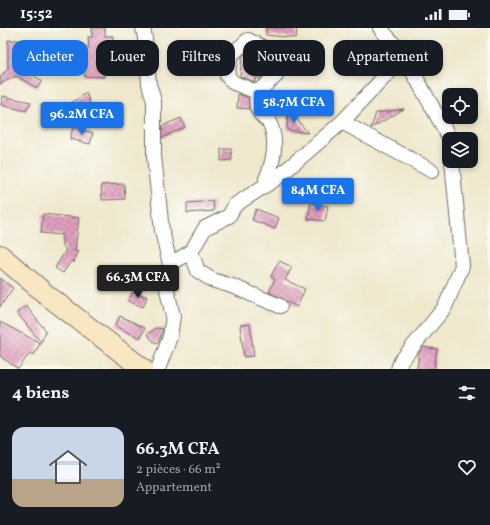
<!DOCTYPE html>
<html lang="fr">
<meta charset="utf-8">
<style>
:root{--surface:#171b24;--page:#20242c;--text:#f1f3f6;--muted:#9ea1a6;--line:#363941;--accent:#1a73e8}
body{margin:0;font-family:Vollkorn,serif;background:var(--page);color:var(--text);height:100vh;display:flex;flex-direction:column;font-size:15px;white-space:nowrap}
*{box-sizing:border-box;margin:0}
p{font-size:13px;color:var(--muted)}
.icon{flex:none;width:22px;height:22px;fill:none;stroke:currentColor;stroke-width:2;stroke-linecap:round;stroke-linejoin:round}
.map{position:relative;height:341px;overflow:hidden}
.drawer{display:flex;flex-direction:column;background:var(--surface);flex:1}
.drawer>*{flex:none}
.guide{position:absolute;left:12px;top:12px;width:466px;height:36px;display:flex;gap:8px}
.buttons{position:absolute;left:442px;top:60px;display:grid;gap:8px}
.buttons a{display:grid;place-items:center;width:36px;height:36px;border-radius:8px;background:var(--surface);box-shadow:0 2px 6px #0003;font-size:20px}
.price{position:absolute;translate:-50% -34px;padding:0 9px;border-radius:4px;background:var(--accent);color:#fff;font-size:13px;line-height:26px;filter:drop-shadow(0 1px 2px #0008)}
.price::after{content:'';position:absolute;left:50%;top:24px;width:12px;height:9px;margin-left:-6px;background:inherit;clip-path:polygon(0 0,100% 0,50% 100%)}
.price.active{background:#222;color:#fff}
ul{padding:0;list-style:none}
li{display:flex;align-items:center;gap:12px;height:100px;padding:0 12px}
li+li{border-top:1px solid var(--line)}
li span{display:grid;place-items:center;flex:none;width:112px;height:80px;border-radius:12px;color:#555}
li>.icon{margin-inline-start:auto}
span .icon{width:48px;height:48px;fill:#fffc;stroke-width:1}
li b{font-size:17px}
h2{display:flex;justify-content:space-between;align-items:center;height:48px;padding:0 12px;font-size:17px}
.pill{padding:0 14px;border-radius:12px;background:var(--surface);box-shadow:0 2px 6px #0003;font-size:14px;line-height:36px}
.pill.active{background:var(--accent);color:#fff}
.status{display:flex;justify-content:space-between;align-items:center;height:28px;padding:0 20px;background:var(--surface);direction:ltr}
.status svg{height:11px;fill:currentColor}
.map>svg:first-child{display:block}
.building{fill:url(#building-cross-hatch)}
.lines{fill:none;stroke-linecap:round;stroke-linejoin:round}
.street-casing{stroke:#706d64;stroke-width:16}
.secondary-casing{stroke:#706d64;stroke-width:22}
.street{stroke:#fff;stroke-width:14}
.secondary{stroke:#f9e7c3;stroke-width:20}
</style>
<div class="status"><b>15:52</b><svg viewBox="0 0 49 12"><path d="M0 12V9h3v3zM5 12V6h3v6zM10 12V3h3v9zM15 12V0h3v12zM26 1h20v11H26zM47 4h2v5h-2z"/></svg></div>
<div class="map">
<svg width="490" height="341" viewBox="0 0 490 341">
<defs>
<pattern id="building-cross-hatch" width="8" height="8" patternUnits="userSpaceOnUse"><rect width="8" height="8" fill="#e29fbf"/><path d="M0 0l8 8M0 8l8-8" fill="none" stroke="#b7829b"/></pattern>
</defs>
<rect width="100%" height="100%" fill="#fdfcf7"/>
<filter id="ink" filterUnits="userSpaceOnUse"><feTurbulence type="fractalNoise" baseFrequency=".025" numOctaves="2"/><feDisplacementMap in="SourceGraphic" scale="8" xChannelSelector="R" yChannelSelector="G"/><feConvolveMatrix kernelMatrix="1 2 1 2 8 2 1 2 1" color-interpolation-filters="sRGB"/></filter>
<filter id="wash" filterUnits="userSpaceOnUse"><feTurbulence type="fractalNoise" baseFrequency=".012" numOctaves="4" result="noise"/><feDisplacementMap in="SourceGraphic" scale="16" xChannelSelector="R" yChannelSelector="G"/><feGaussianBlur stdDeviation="0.9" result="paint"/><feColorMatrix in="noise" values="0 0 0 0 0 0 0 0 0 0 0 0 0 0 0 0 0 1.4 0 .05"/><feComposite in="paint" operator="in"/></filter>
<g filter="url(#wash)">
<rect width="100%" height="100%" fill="#efe8cd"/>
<g id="blocks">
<path class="building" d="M 92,0 L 105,0 L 105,8 L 113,8 L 113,21 L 119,26 L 118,33 L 129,45 L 105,41 L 104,49 L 84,48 L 87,19 L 89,19 L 88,9 L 92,9 Z
M 266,0 L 297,0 L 296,10 L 266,7 Z
M 8,12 L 19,12 L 19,38 L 42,53 L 37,60 L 16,48 L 0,56 L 0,49 L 8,41 Z
M 248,23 L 264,29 L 265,38 L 268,42 L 261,50 L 255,50 L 255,54 L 240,48 L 242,29 Z
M 86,65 L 90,75 L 62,89 L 59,83 Z
M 238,66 L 248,70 L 249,81 L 237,80 Z
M 3,68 L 11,70 L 31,74 L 26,83 L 1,77 Z
M 288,80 L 308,105 L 287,102 Z
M 404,81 L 371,100 L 376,85 Z
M 181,90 L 185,99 L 162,110 L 162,98 Z
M 73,100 L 93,105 L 90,116 L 70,111 Z
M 221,121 L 231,121 L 232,132 L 221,133 Z
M 124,156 L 125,171 L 102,172 L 101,157 Z
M 213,173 L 214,183 L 187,185 L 187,175 Z
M 311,175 L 328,178 L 325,193 L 308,191 Z
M 256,181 L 279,190 L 275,201 L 252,192 Z
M 43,186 L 79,190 L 75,223 L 78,224 L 75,228 L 74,235 L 72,232 L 63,245 L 55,240 L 66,222 L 62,216 L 62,207 L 41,205 Z
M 279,233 L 292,239 L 285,252 L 305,261 L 297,279 L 269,264 L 275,251 L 271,248 Z
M 0,250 L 13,260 L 0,279 Z
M 133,264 L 147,269 L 143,279 L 128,273 Z
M 26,278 L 46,303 L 41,314 L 17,285 Z
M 120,288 L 145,300 L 140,310 L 115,298 Z
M 0,294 L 40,315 L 34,327 L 30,325 L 18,341 L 0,328 Z
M 250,296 L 254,328 L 244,329 L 240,297 Z
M 156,300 L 163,301 L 158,315 L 154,314 L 147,306 Z
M 423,319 L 437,321 L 434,341 L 417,341 L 419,324 Z"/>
</g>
</g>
<g filter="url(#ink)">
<use href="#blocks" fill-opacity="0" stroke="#706d64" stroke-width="1"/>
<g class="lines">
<defs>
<path id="street" d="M 143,0 L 145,10 L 149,56 L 154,73 L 154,128 L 162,203 L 170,236 L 167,262 L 173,288 L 170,309 L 158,341
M 380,0 L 404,28 L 450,111
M 257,64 L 234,55 L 227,48 L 231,27 L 248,12 L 269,22 L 277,32 L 276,48 L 257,64 C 256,75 255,81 264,90 C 266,91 269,94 270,96 C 278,114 273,135 266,151 L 268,156
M 342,94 L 432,143
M 191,224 L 198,243 L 212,252 L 232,258 L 280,278
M 170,236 L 191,224 L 205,200 L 229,188 L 235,177 L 277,150 L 342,94 L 404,28
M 398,341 L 401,333 L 445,279 L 462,238 L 452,133"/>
<path id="secondary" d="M 0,227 L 48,268 L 143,341"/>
</defs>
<use href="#street" class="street-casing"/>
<use href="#secondary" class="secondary-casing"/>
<use href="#street" class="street"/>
<use href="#secondary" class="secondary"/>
</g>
</g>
</svg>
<div class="buttons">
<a><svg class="icon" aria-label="locate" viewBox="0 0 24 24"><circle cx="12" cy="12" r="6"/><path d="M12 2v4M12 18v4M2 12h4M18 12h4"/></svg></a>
<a><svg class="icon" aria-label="layers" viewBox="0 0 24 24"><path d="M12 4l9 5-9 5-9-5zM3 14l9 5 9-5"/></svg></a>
</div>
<b class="price" style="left:294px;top:96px">58.7M CFA</b>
<b class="price" style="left:82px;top:108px">96.2M CFA</b>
<b class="price" style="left:318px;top:184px">84M CFA</b>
<b class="price active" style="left:138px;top:271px">66.3M CFA</b>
<div class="guide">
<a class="pill active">Acheter</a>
<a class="pill">Louer</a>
<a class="pill">Filtres</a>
<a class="pill">Nouveau</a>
<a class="pill">Appartement</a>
</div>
</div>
<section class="drawer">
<h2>4 biens<svg class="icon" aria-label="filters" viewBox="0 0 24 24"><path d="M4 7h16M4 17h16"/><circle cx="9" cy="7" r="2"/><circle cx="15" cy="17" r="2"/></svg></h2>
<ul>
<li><span style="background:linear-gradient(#c9d6e8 65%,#b9a48a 0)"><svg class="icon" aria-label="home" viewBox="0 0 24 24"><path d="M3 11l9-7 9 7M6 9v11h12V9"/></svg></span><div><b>66.3M CFA</b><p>2 pièces · 66 m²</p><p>Appartement</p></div><svg class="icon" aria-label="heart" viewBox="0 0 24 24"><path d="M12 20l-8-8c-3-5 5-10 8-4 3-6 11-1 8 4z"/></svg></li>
</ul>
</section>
